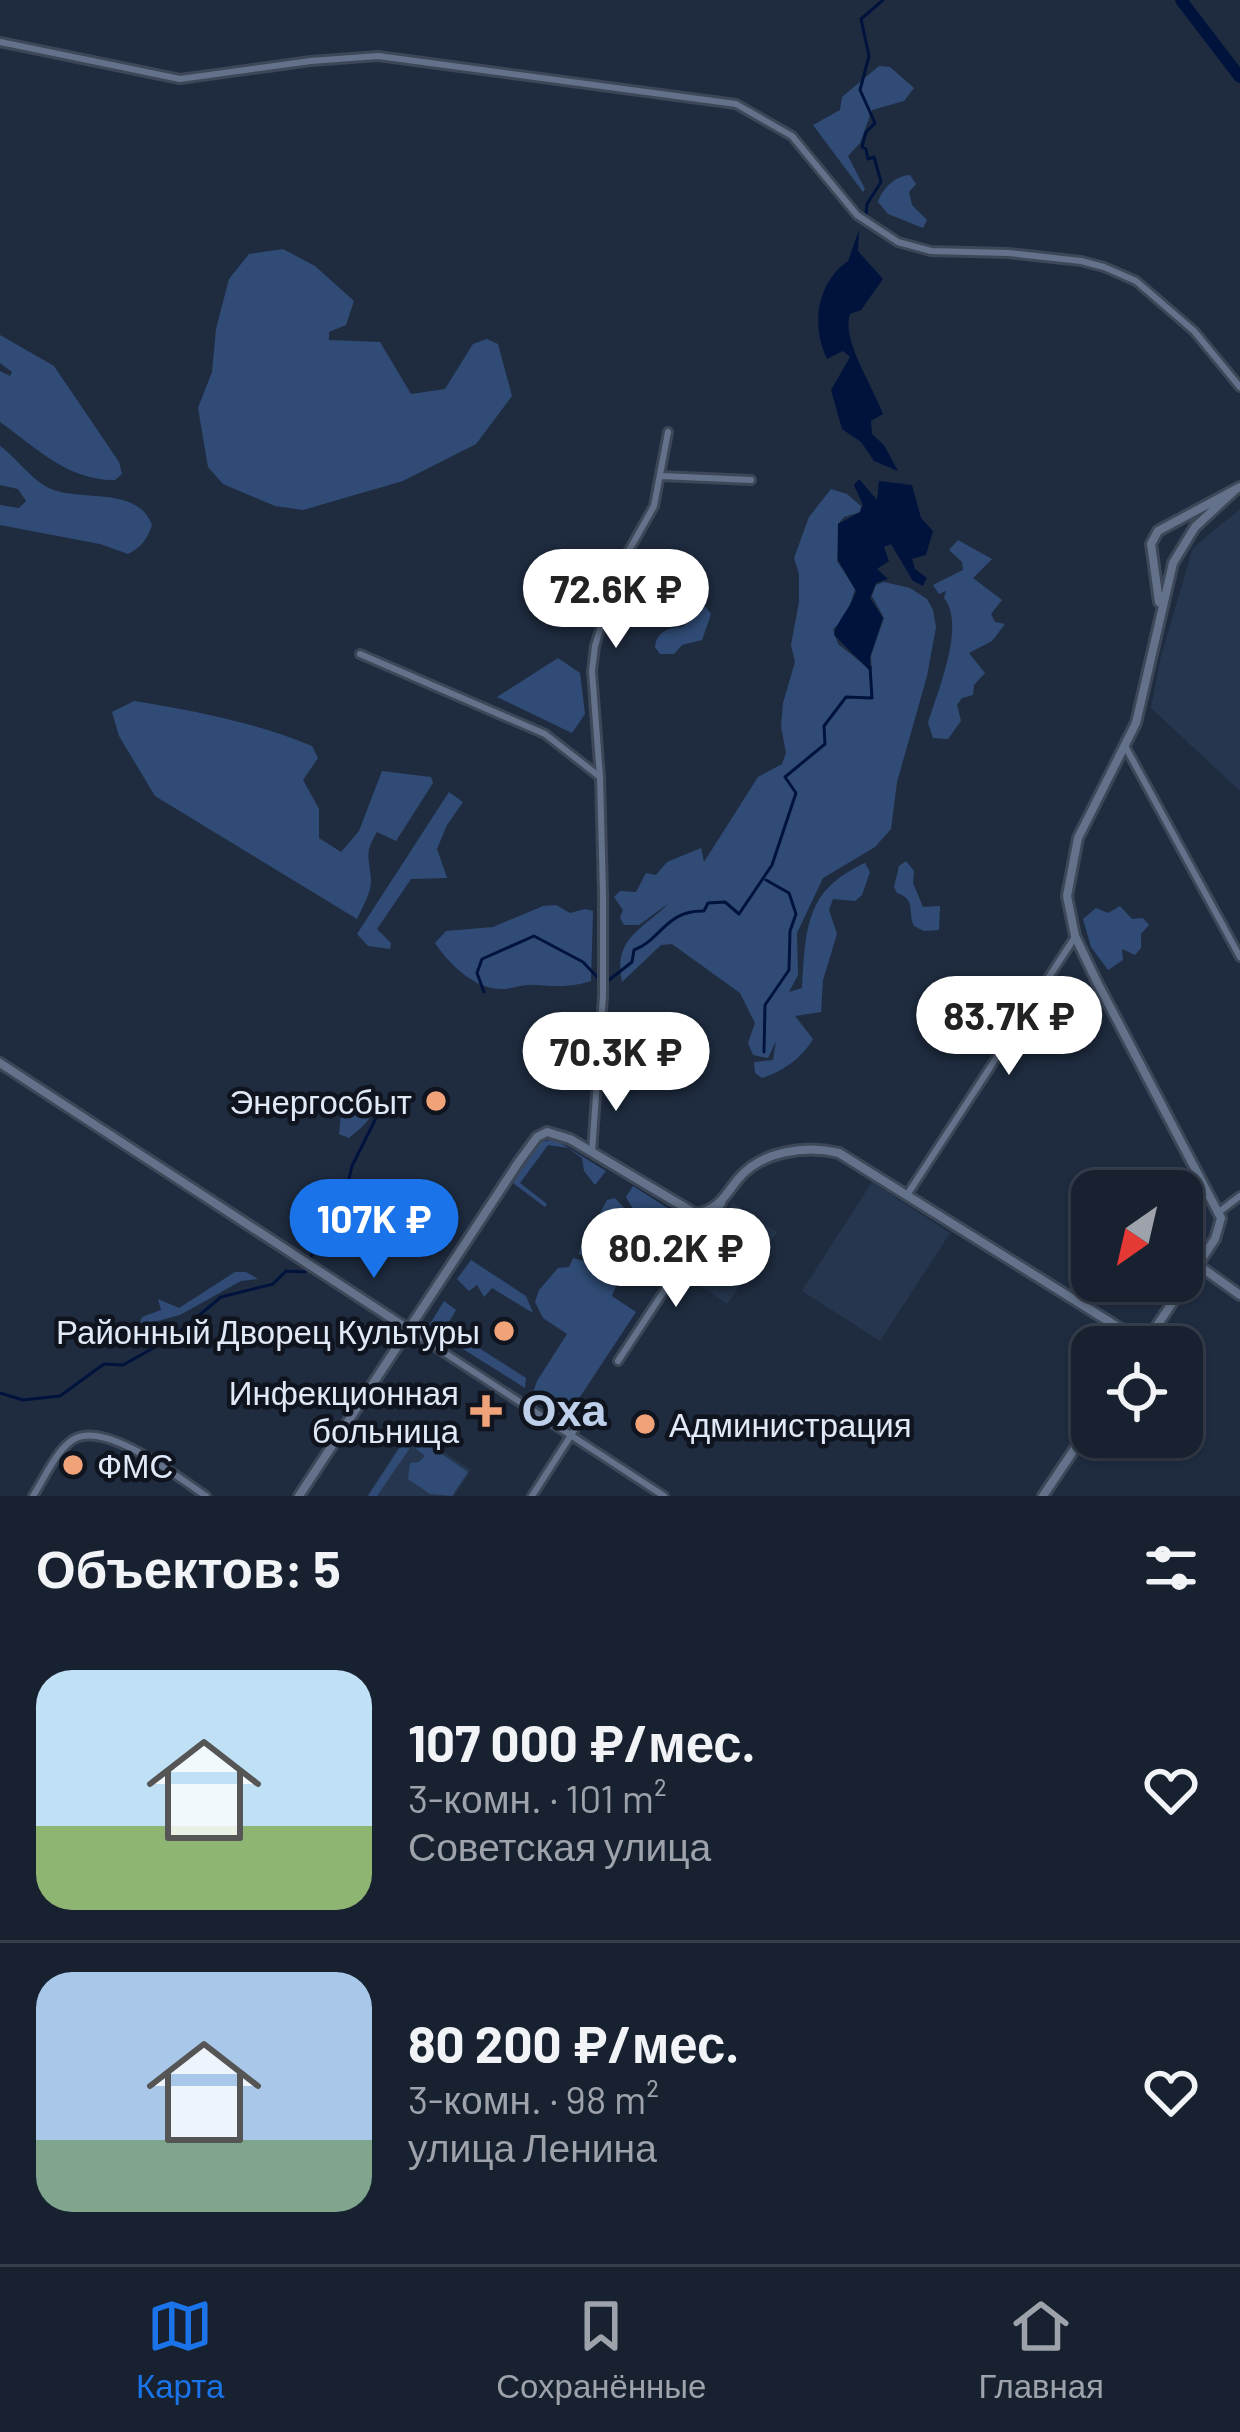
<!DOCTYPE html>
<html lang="ru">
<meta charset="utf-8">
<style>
:root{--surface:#172130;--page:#202938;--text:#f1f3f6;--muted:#9ea3ab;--line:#363e4c;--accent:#1a73e8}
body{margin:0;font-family:Barlow,sans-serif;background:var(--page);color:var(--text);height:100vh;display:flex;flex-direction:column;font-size:45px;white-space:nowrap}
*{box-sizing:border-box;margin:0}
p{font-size:39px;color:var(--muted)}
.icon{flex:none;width:66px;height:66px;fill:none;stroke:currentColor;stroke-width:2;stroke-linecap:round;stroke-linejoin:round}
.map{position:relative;height:1496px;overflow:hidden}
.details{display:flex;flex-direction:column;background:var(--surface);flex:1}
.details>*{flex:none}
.needle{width:78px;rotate:214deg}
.fabs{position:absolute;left:1071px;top:1170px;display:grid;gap:24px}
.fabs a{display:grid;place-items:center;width:132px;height:132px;border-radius:24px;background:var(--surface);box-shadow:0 3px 9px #0004,0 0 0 3px var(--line);font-size:60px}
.price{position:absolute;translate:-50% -102px;padding:0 27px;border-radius:42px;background:#fff;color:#222;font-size:39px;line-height:78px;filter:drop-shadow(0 3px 6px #0008)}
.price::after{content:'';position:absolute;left:50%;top:72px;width:36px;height:27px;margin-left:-18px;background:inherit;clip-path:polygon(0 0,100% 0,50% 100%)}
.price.selected{background:var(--accent);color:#fff}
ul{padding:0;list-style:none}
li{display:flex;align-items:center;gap:36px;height:300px;padding:0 36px}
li+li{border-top:3px solid var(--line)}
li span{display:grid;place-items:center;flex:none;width:336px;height:240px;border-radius:36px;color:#555}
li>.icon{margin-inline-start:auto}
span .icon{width:144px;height:144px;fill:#fffc;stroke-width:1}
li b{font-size:51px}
h2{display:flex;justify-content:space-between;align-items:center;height:144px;padding:0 36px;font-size:51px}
.tab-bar{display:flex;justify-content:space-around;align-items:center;height:168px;border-top:3px solid var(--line);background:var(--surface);font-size:33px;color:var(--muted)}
.tab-bar a{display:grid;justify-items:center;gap:6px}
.tab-bar .selected{color:var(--accent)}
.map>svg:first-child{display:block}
.built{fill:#25364e}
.green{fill:#304c76}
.water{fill:#00133d}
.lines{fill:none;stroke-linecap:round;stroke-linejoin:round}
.stream{stroke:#00133d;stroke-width:3}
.river{stroke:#00133d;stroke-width:12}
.minor-casing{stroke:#3c4758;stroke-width:12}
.tertiary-casing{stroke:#3c4758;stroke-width:14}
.minor{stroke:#63728a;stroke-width:6}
.tertiary{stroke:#63728a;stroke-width:8}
.poi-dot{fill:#f0a278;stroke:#0f141e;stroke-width:4.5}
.labels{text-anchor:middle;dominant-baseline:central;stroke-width:9;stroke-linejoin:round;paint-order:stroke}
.poi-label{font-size:33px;fill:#e0e9f7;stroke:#0f141e;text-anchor:end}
.district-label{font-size:45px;font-weight:bold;fill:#becfea;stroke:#0f141e}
</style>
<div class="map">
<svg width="1240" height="1496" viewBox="0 0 1240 1496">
<rect width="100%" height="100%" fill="#1f2c40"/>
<path class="built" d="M 1240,509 L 1240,791 L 1151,708 L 1161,656 L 1193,548 Z
M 872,1182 L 950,1233 L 880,1341 L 802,1291 Z
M 733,1203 L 777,1232 L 727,1304 L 683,1274 Z
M 410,1430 L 471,1470 L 454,1496 L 367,1496 Z"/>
<path class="green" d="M 879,66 L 890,67 L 914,88 L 904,101 L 872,110 L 860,143 L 848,156 L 865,189 L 863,192 L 813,125 L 840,110 L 842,97 Z
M 910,175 L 916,184 L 909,192 L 912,205 L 927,220 L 923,228 L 888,214 L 878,202 C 882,189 896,175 910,175 Z
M 283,249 L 315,266 L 354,301 L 346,325 L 329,332 L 329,340 L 380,342 L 411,394 L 445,389 L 473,344 L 487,339 L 498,344 L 512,396 L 476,444 L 403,481 L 303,510 L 275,506 L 223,484 L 208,467 L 198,408 L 212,372 L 216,329 L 229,279 L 249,254 Z
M 0,335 L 54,366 L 119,462 L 122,474 L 115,480 C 69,481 36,448 0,422 L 0,371 L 10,376 L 12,372 L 0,363 Z
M 0,446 C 17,458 32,481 51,489 C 83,502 138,486 152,525 C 147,539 142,547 128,554 L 100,544 L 0,525 L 0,505 L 19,508 L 26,501 L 18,489 L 0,485 Z
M 831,489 L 847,494 L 861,506 L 860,512 L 844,517 L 838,524 L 837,561 L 855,589 L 846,617 L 833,629 L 838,644 L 872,671 L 871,656 L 884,618 L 872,596 L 876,585 L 884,582 L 910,588 L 927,599 L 933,610 L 936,627 L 927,676 L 897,782 L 891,829 L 875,847 L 823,878 L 797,933 L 798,975 L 789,992 L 802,988 C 806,928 805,890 865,863 L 870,872 L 862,895 L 855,901 L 833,899 L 829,910 L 837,934 L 823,980 L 821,1012 L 795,1016 L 813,1039 C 803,1057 782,1072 762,1078 L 755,1073 L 754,1062 L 773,1060 L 776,1041 L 768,1058 L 753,1055 L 748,1043 L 755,1023 L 740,993 L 672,944 L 661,945 L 622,982 C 613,938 641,931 669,903 L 639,925 L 624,925 L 620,918 L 623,910 L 614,897 L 620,891 L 636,892 L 646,873 L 656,875 L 667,862 L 701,848 L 704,862 L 758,777 L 782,764 L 786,753 L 781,726 L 783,703 L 795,662 L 791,645 L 799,602 L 799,574 L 794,558 L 809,517 Z
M 958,540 L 992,559 L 973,578 L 1002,600 L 991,614 L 995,622 L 1005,624 L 992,641 L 969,653 L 985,673 L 974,685 L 973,695 L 962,698 L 957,705 L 961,721 L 948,739 L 933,738 L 928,723 C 938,690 966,625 944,598 L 946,591 L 939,594 L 933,585 L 963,570 L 962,562 L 949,550 Z
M 705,606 L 711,614 L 702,640 L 682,645 L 674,654 L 660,654 L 655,647 C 657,631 668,628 683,627 Z
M 558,658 L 580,673 L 585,714 L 572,733 L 497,697 Z
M 134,701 C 195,711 254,722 312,746 L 318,758 L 303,780 L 319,809 L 319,838 L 341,852 L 359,831 L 382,771 L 431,777 L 433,783 L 396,841 L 377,832 C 363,855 370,858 371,881 C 371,893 362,908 357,919 L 155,796 L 119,736 L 112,712 Z
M 449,792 L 463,802 L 447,825 L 437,849 L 447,878 L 411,879 L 377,929 L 391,943 L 390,949 L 368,946 L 357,934 Z
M 906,861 L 914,871 L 913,883 L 923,907 L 940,906 L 939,930 L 924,931 L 914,926 C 907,911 917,900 897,893 L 894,887 L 899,866 Z
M 556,905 L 570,913 L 585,909 L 593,911 L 591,981 C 569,988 556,986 534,985 C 523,984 515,988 505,989 C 476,991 450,965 435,943 L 446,931 L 493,927 L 543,906 Z
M 1120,906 L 1132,919 L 1143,918 L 1149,925 L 1141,934 L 1141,948 L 1135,955 L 1122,949 L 1123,960 L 1108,970 L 1091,947 L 1083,919 L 1096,908 L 1108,913 Z
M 376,1094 C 376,1116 365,1125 349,1138 L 339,1134 L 341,1114 L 360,1095 Z
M 554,1139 L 606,1171 L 595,1185 L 584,1171 L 582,1158 L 568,1148 L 548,1145 L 520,1183 L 547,1204 L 545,1207 L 513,1183 L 538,1143 Z
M 633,1186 L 680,1216 L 690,1229 L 687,1240 L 673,1258 L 657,1237 L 666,1225 L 646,1212 L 636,1214 L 626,1197 Z
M 615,1198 L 625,1209 L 624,1224 C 642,1237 666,1243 668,1267 L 650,1262 L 599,1229 L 582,1255 L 578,1254 L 607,1200 Z
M 573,1258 L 595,1264 L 612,1275 L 616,1286 L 612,1296 L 636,1312 L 566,1418 L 532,1395 L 537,1381 L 567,1334 L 543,1318 L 535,1302 L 539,1290 L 558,1268 L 569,1267 Z
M 471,1260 L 526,1296 L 533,1313 L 492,1288 L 484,1297 L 477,1285 L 469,1291 L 457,1279 Z
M 235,1272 L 246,1272 L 258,1279 L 241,1281 L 180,1315 L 139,1326 L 142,1317 L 161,1310 L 158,1299 L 179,1308 Z
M 444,1301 L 456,1310 L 446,1327 L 526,1378 L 525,1388 L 428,1327 Z
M 410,1432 L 468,1472 L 452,1496 L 430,1494 L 408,1479 L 410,1463 L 419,1462 L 425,1456 L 412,1445 L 377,1496 L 368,1496 Z"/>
<path class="water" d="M 859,230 L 858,251 L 883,279 L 861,310 L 850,314 C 841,340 873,386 883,414 L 871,421 L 872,434 L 884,445 L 898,471 L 874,461 L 861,442 L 842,429 L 831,390 L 850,357 L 843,351 L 827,359 C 810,323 818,282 848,261 Z
M 859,479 L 877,500 L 879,481 L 912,485 L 921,518 L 933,531 L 926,555 L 912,559 L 915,569 L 927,578 L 923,586 L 913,581 L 891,544 L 884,547 L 889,561 L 877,569 L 888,579 L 876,583 L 870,598 L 883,618 L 870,657 L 870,671 L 834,635 C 837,620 850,610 856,591 L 838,560 L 838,524 L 860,512 L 863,505 L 854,485 Z"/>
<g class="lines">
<path class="stream" d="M 866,214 L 867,204 L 881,182 L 874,157 L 868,159 L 866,149 L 862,147 L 866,132 L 875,123 L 860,90 L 869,56 L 861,19 L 883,0
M 609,980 L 632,962 L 634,950 C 661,940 666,910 704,911 L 708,903 L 725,902 L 739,914 L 772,865 L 796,793 L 785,777 L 825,744 L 824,726 L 846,697 L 872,698 L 870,667
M 484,992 L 477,973 L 482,959 L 534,936 L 583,962 L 597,977
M 764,1052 L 765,1005 L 789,970 L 790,931 L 796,914 L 789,893 L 766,880
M 0,1393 L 23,1400 L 60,1396 L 104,1364 L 123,1365 L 173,1337 L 221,1297 L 273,1284 L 286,1271 L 305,1272 L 318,1240 L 345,1196 L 352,1166 L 378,1114 L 380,1101"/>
<path class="river" d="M 1181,0 L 1240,77"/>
<defs>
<path id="minor" d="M 0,42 L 180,79 L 311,61 L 378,56 L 736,104 L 792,136 L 857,215 L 898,242 L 931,251 L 1008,253 L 1081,261 L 1104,267 L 1136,281 L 1194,331 L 1240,387
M 661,476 L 751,480
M 360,654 L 545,734 L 600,777
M 1125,746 L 1240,957
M 592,1152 L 603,996 L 603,894 L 600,777 L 592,671 L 595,646 L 618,570 L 654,506 L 668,432
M 907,1195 L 1075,937
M 686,1211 L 699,1238
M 1219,1212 L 1240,1196
M 408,1329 L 664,1496
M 618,1361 L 722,1203
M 33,1496 C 44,1479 55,1453 71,1441 C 102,1417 179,1478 206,1496
M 532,1496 L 575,1429"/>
<path id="tertiary" d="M 1159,602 L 1151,544 L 1158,531 L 1240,487
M 0,1063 L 408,1329
M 1198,1265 L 1240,1295
M 1144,1345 L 1215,1239 L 1221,1218 L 1097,982 L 1075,936 L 1067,896 L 1078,838 L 1136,723 L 1173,563 L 1195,527 L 1235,490
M 299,1496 L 518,1163 L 537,1137 L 547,1132 L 570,1139 L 696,1214 C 720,1209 724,1196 739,1178 C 762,1151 806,1145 839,1153 L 1145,1344
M 1043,1496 L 1092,1423"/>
</defs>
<use href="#minor" class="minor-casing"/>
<use href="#tertiary" class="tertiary-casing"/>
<use href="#minor" class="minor"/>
<use href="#tertiary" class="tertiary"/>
</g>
<g class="poi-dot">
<circle cx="436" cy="1101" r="12"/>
<circle cx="504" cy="1331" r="12"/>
<path d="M480 1393h12v12h12v12h-12v12h-12v-12h-12v-12h12z"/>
<circle cx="645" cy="1424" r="12"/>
<circle cx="73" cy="1465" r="12"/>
</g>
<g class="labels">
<g class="poi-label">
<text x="412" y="1101">Энергосбыт</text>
<text x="480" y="1331">Районный Дворец Культуры</text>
<text x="459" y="1392">Инфекционная<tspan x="459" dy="38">больница</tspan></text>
<text x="669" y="1424" text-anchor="start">Администрация</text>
<text x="97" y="1465" text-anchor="start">ФМС</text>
</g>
<g class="district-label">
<text x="564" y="1408">Оха</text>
</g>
</g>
</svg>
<div class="fabs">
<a><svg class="needle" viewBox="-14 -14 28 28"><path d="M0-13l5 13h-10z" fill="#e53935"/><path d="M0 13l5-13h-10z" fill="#9ea3ab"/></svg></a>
<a><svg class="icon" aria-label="locate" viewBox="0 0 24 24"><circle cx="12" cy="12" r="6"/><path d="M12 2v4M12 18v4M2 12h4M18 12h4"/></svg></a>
</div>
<b class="price" style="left:616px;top:651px">72.6K ₽</b>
<b class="price" style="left:1009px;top:1078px">83.7K ₽</b>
<b class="price" style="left:616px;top:1114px">70.3K ₽</b>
<b class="price selected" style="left:374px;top:1281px">107K ₽</b>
<b class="price" style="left:676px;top:1310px">80.2K ₽</b>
</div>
<section class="details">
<h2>Объектов: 5<svg class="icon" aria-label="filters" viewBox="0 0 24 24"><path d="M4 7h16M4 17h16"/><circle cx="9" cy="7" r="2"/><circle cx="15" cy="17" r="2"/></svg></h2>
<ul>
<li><span style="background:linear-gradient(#bfe0f5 65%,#8fb573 0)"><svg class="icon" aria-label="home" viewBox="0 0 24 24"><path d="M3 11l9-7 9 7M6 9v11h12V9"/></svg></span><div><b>107 000 ₽/мес.</b><p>3-комн. · 101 m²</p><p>Советская улица</p></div><svg class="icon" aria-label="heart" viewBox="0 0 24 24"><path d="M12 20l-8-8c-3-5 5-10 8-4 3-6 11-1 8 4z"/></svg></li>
<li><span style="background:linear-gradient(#a9c7e8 70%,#7fa58c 0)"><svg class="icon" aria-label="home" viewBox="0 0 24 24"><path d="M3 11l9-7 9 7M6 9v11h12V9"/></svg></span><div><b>80 200 ₽/мес.</b><p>3-комн. · 98 m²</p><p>улица Ленина</p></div><svg class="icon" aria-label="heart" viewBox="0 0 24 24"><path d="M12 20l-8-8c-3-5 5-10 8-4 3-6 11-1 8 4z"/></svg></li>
</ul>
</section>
<nav class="tab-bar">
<a class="selected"><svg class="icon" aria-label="map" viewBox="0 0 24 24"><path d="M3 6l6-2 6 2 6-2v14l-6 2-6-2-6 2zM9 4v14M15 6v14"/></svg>Карта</a>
<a><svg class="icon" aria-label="saved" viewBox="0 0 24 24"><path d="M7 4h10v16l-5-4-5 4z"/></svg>Сохранённые</a>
<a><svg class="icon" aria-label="home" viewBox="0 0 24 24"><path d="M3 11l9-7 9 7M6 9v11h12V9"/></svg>Главная</a>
</nav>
